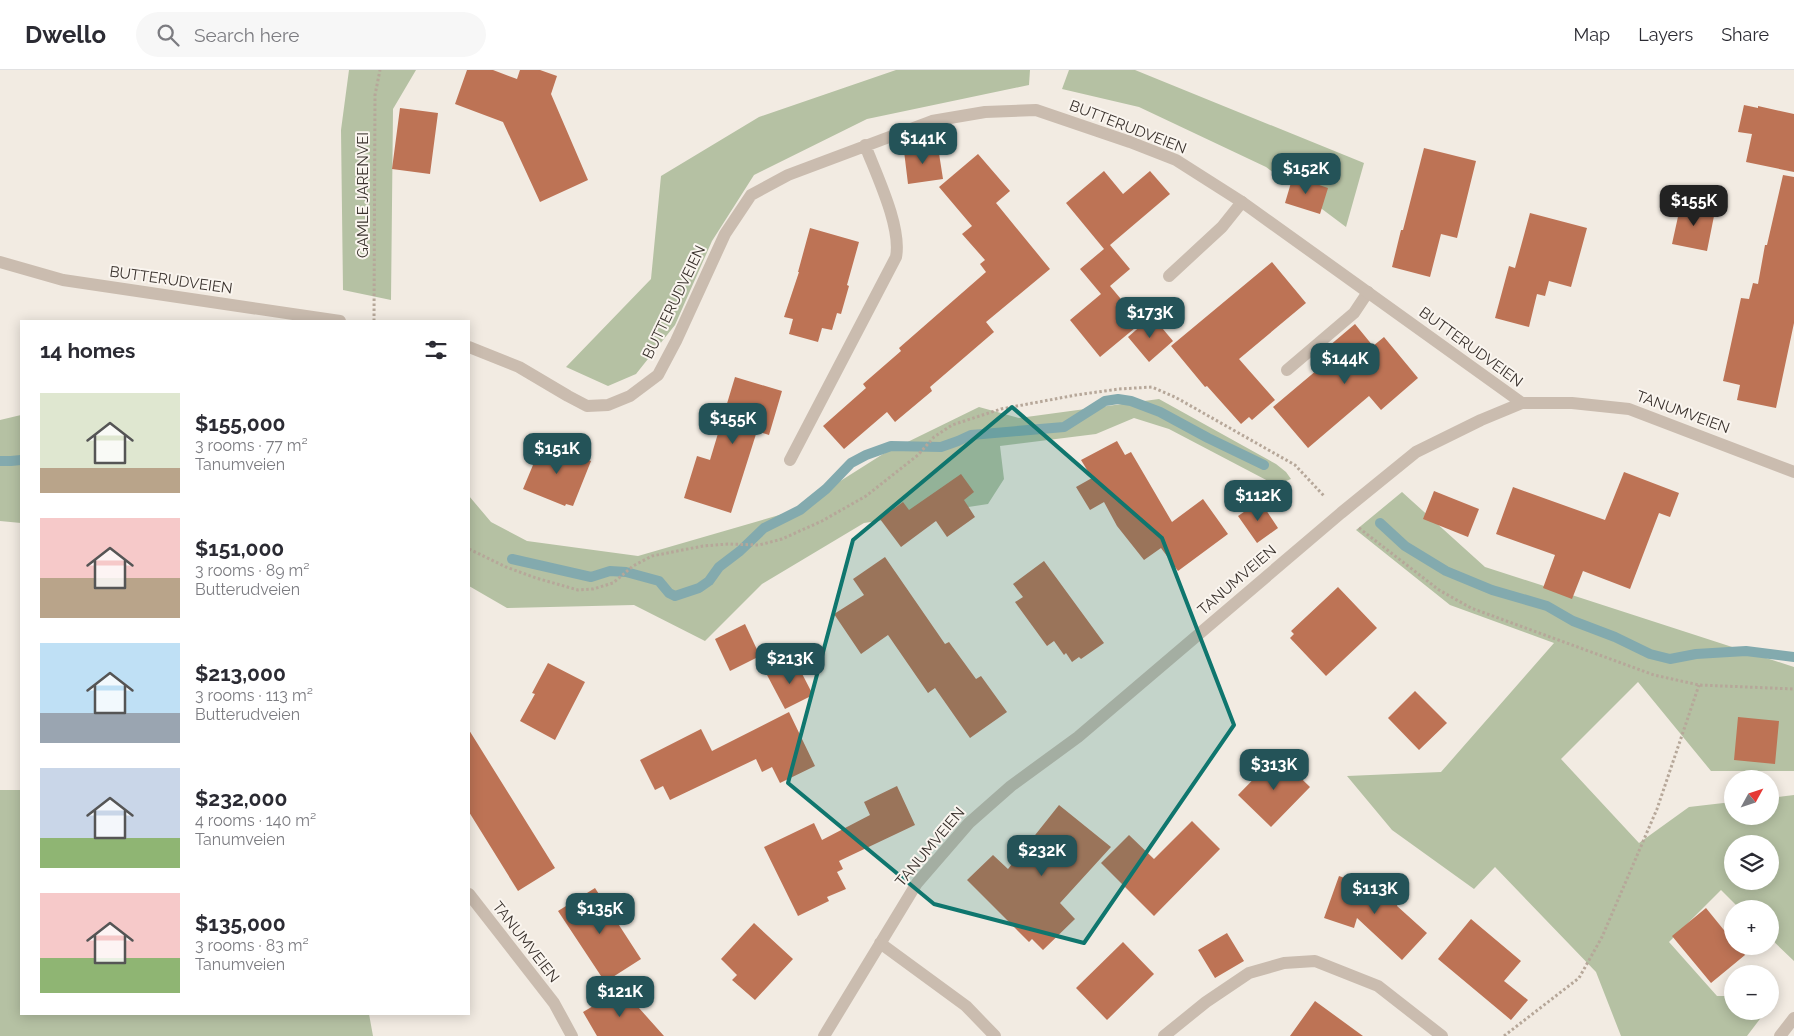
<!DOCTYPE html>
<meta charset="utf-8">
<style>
:root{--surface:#fff;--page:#f7f7f7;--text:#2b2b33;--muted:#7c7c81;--line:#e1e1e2;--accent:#245358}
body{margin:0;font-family:Raleway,sans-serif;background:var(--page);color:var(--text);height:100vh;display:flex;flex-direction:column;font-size:19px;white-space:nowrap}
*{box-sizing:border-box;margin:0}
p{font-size:16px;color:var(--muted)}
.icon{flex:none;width:28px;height:28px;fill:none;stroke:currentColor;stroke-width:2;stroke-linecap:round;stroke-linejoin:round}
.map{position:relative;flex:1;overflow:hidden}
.side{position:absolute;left:20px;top:250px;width:450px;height:695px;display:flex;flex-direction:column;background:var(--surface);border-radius:0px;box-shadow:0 2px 12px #0003}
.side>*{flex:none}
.needle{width:32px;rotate:50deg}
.fabs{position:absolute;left:1724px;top:700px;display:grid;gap:10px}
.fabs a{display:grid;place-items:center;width:55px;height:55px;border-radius:50%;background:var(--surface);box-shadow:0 2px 12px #0003;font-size:25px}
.price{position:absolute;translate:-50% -42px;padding:0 11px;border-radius:10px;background:var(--accent);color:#fff;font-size:16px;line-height:32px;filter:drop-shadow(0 1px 2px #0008)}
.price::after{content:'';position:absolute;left:50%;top:30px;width:15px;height:11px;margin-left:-8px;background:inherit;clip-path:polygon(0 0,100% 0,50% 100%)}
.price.on{background:#222;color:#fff}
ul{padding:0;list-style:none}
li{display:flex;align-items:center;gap:15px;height:125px;padding:0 20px}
li span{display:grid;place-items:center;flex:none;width:140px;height:100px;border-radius:0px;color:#555}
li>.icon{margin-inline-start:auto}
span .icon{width:60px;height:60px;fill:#fffc;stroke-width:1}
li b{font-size:21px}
h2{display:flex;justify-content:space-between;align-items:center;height:60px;padding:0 20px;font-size:21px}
header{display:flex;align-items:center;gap:30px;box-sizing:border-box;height:70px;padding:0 25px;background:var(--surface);border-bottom:1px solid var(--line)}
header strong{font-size:24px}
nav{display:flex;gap:28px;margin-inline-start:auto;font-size:18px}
.search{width:350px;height:45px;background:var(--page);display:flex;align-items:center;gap:12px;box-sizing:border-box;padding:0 18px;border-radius:28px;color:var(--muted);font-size:19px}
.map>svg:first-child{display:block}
.green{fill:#b5c1a3;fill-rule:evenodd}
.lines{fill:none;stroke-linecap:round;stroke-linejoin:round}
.stream{stroke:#83aaae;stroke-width:10}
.building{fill:#bd7355}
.path{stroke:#b6a799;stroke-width:3;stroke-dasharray:2.5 2.5;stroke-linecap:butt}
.lane{stroke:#cabcaf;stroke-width:12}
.street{stroke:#cabcaf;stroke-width:12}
.marked{fill:#0f766e;fill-opacity:0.2;stroke:#0f766e;stroke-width:4;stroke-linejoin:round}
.labels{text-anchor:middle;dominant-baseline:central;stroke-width:4;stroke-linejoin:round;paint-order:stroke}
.street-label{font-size:15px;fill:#39312c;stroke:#faf5ef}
</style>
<header>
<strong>Dwello</strong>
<div class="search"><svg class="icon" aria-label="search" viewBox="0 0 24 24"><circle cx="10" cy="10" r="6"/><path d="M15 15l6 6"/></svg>Search here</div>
<nav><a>Map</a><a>Layers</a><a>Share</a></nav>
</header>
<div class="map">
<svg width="1794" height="966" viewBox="0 0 1794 966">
<rect width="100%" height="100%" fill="#f2ebe2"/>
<path class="green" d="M 349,0 L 416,0 L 393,39 L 391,230 L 343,220 L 341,60 Z
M 896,0 L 1030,0 L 1029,15 L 867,49 L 754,105 L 712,171 L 675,255 L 636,304 L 608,316 L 566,297 L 651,209 L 661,106 L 759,47 Z
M 1069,0 L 1135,0 L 1364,93 L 1346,157 L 1266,97 L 1139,37 L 1062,19 Z
M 1159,329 L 1276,394 L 1286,402 L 1291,409 L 1281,413 L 1270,412 L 1169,359 L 1134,348 L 1096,364 L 1000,376 L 1004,409 L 988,434 L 864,453 L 762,514 L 705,571 L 634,535 L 507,538 L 469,516 L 469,426 L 491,452 L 527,471 L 638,486 L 793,441 L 883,384 L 979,337 L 1019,348 Z
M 21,345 L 21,453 L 0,451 L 0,350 Z
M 1402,422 L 1485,497 L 1794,597 L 1794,701 L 1711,701 L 1638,612 L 1561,689 L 1639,773 L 1689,737 L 1732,732 L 1732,746 L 1770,746 L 1770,728 L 1794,725 L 1794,891 L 1770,868 L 1770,839 L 1740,839 L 1721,820 L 1669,872 L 1717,926 L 1732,926 L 1732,941 L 1766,941 L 1747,966 L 1621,966 L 1596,902 L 1495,797 L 1474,819 L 1392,760 L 1347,706 L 1441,702 L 1554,573 L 1450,535 L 1356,460 ZM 1732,774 L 1770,774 L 1770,811 L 1732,811 Z
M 0,720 L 21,720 L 21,944 L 369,944 L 373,966 L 0,966 Z"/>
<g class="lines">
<path class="stream" d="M 0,391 L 11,391 L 21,390
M 1380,453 L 1405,476 L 1446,501 L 1492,520 L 1547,536 L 1573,551 L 1615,567 L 1650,584 L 1670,589 L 1696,584 L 1746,581 L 1794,587
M 512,489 L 591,507 L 610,501 L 626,502 L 659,511 L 669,523 L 675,526 L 699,518 L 709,511 L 719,497 L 740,481 L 764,458 L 800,440 L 826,419 L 851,393 L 866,385 L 891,376 L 941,377 L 958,371 L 971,365 L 1064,357 L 1105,331 L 1118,329 L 1131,331 L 1160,342 L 1208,368 L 1264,395"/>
</g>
<path class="building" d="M 467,0 L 493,0 L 517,9 L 520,0 L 540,0 L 557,6 L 551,24 L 588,110 L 540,132 L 503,52 L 455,34 Z
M 1744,35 L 1758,38 L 1758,36 L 1794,44 L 1794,102 L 1746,92 L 1752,64 L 1738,62 Z
M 400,38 L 438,43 L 430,104 L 392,99 Z
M 938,77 L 943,109 L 908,114 L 904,81 Z
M 1424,78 L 1476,91 L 1457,168 L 1441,164 L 1430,207 L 1392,197 L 1401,160 L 1403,160 Z
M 978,84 L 1010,121 L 996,133 L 1050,199 L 986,252 L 994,262 L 930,317 L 932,321 L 895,352 L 887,342 L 844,379 L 823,356 L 866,318 L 863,314 L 901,281 L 899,278 L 986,202 L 980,194 L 985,190 L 962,164 L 972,156 L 939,117 Z
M 1104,101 L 1123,124 L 1150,101 L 1170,124 L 1110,175 L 1130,199 L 1110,216 L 1141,253 L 1100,287 L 1070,250 L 1101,224 L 1080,199 L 1104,179 L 1066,133 Z
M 1783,105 L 1794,107 L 1794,253 L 1776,338 L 1737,330 L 1740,315 L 1723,311 L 1741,228 L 1749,229 L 1753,213 L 1758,214 L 1765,175 L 1767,175 Z
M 1293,106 L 1328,118 L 1320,144 L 1285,133 Z
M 1681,133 L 1715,141 L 1707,181 L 1672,174 Z
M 1530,143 L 1587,158 L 1571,217 L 1549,211 L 1545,226 L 1537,224 L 1529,257 L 1495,248 L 1509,196 L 1515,198 Z
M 810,158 L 859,172 L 847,215 L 849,216 L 841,244 L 837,243 L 832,260 L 822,258 L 818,272 L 789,264 L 793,249 L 784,247 L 799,202 L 798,202 Z
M 1272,192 L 1306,233 L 1239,289 L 1275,330 L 1252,350 L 1249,347 L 1241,354 L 1207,316 L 1205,317 L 1171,276 Z
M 1152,246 L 1173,271 L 1149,292 L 1128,267 Z
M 1355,254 L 1373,276 L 1384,267 L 1418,308 L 1381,340 L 1369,326 L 1308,378 L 1273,337 L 1336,284 L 1329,276 Z
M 735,307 L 782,321 L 769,365 L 757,361 L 731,443 L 684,428 L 697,386 L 710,390 Z
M 543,371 L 591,391 L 573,436 L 566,434 L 565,436 L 523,419 Z
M 1117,371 L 1125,385 L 1131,382 L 1172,452 L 1203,429 L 1228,464 L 1178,501 L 1161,478 L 1144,490 L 1117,456 L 1104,432 L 1090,440 L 1076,417 L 1092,408 L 1081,390 Z
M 1624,402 L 1679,423 L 1670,447 L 1659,443 L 1630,519 L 1583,501 L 1572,529 L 1543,518 L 1555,485 L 1496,464 L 1513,417 L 1605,450 Z
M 961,404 L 974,422 L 964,430 L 975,447 L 947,467 L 936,451 L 901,477 L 880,449 L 903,432 L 909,440 Z
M 1434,421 L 1479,439 L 1468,467 L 1423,449 Z
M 1260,431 L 1278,458 L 1257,473 L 1238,446 Z
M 885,487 L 945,574 L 949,572 L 976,609 L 981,606 L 1007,642 L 970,668 L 935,618 L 928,623 L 888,565 L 861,584 L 834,544 L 864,525 L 853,509 Z
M 1044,491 L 1104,573 L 1081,589 L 1079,587 L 1072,592 L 1066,583 L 1064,585 L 1054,571 L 1047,576 L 1015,532 L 1023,527 L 1013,514 Z
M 1338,517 L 1377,558 L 1326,606 L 1290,568 L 1294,564 L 1291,561 Z
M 745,554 L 760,586 L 730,601 L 715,569 Z
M 795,590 L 813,625 L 785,639 L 767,605 Z
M 548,593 L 585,612 L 555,670 L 520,651 L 535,624 L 532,623 Z
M 1415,621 L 1447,653 L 1419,680 L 1388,648 Z
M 789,642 L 815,696 L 780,713 L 772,697 L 762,702 L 756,689 L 670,730 L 663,716 L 655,720 L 640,690 L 701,659 L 712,681 Z
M 1738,647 L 1779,651 L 1775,694 L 1734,690 Z
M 469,660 L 555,798 L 518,821 L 469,742 Z
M 1277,685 L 1310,717 L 1271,757 L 1238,725 Z
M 897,716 L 915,755 L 839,791 L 843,799 L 837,802 L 846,819 L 827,827 L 829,831 L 798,846 L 764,777 L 814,753 L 822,770 L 870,745 L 864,732 Z
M 1059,735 L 1111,777 L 1060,833 L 1075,849 L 1043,880 L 1032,869 L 1029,872 L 967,810 L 993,785 L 1008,799 Z
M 1192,751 L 1220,779 L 1154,846 L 1101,793 L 1129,765 L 1154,789 Z
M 1339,806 L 1400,827 L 1397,836 L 1427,863 L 1402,890 L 1357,848 L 1354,858 L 1324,848 Z
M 595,818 L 641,889 L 605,912 L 558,841 Z
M 1706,838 L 1732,870 L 1732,876 L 1738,876 L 1745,885 L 1711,913 L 1672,866 Z
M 1471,849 L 1521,891 L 1504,911 L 1528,930 L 1511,950 L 1438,889 Z
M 754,853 L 793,889 L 755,930 L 732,910 L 737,905 L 721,889 Z
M 1227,863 L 1244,891 L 1215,908 L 1198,880 Z
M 1123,872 L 1154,904 L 1107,950 L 1076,918 Z
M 622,919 L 664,966 L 597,966 L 583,942 Z
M 1315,931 L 1363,966 L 1290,966 Z"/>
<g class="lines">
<path class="path" d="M 374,251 L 375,25 L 380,0
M 1359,458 L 1439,520 L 1471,538 L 1654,605 L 1699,615 L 1794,619
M 469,479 L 506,497 L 536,508 L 578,520 L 593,519 L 613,513 L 633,496 L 652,486 L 703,476 L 728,474 L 759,475 L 782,469 L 822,451 L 866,426 L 918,385 L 934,367 L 952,355 L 1001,339 L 1076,325 L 1119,319 L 1152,317 L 1175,327 L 1295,395 L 1325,427
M 1504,966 L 1579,908 L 1602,867 L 1657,739 L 1699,615"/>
<path class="lane" d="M 1169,206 L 1222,157 L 1242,132
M 1287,300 L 1354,243 L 1368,222"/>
<path class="street" d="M 0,192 L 63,210 L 340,251
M 469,277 L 519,297 L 568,326 L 587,336 L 608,335 L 630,326 L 658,305 L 676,271 L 725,164 L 751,125 L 788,105 L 932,51 L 985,42 L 1036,40 L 1130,72 L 1176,90 L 1242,132 L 1522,333
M 790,390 L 896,187 C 902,157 876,104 865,75
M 469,824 L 554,933 L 572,966
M 880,873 L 966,936 L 995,966
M 824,966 L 917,813 L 969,753 L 1011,716 L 1078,667 L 1341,443 L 1416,382 L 1481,350 L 1522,333 L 1572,333 L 1629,339 L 1794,402
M 1164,966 L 1206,932 L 1249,903 L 1284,893 L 1315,891 L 1378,916 L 1442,966
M 1780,966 L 1794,948"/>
</g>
<path class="marked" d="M 1012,337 L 1162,468 L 1234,655 L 1084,873 L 934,834 L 788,713 L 853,470 Z"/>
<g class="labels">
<g class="street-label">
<text transform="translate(1128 57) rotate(21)">BUTTERUDVEIEN</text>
<text transform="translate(363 125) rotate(-90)">GAMLE JARENVEI</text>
<text transform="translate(171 210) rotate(8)">BUTTERUDVEIEN</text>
<text transform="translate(674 232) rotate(-64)">BUTTERUDVEIEN</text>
<text transform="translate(1471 277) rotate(36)">BUTTERUDVEIEN</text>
<text transform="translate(1683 342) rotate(20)">TANUMVEIEN</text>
<text transform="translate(1237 510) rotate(-41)">TANUMVEIEN</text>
<text transform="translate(930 777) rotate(-50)">TANUMVEIEN</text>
<text transform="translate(526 872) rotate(52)">TANUMVEIEN</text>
</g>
</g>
</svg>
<div class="fabs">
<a><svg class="needle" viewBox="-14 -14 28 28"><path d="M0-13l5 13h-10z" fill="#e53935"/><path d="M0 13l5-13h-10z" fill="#7c7c81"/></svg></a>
<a><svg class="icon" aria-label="layers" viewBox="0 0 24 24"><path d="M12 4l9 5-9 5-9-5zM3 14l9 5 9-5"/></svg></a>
<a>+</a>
<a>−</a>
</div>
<b class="price" style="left:923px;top:95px">$141K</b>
<b class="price" style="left:1306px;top:125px">$152K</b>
<b class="price on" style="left:1694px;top:157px">$155K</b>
<b class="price" style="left:1150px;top:269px">$173K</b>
<b class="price" style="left:1345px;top:315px">$144K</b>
<b class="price" style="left:733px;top:375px">$155K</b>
<b class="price" style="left:557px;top:405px">$151K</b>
<b class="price" style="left:1258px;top:452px">$112K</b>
<b class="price" style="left:790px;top:615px">$213K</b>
<b class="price" style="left:1274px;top:721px">$313K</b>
<b class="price" style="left:1042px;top:807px">$232K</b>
<b class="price" style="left:1375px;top:845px">$113K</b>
<b class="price" style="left:600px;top:865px">$135K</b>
<b class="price" style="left:620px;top:948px">$121K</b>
<section class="side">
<h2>14 homes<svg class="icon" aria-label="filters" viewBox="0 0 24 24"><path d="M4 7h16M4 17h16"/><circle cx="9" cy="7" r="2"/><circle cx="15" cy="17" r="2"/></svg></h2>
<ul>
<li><span style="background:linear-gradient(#dfe7d0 75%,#b9a48a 0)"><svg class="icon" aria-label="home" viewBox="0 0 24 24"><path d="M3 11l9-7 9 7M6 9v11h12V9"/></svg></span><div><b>$155,000</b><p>3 rooms · 77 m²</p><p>Tanumveien</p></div></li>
<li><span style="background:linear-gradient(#f6c9c9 60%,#b9a48a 0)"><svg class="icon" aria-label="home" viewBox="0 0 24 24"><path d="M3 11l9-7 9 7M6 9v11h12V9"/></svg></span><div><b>$151,000</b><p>3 rooms · 89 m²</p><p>Butterudveien</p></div></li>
<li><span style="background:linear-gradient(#bfe0f5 70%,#9aa5b1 0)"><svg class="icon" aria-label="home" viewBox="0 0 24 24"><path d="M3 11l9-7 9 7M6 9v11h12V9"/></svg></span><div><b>$213,000</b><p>3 rooms · 113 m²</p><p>Butterudveien</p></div></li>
<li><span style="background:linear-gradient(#c9d6e8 70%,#8fb573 0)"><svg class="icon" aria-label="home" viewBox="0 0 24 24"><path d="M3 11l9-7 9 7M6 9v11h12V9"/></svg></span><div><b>$232,000</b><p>4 rooms · 140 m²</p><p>Tanumveien</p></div></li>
<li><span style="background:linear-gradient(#f6c9c9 65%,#8fb573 0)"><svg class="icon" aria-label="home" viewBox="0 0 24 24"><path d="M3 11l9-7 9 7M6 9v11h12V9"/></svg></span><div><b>$135,000</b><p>3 rooms · 83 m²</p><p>Tanumveien</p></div></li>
</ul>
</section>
</div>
